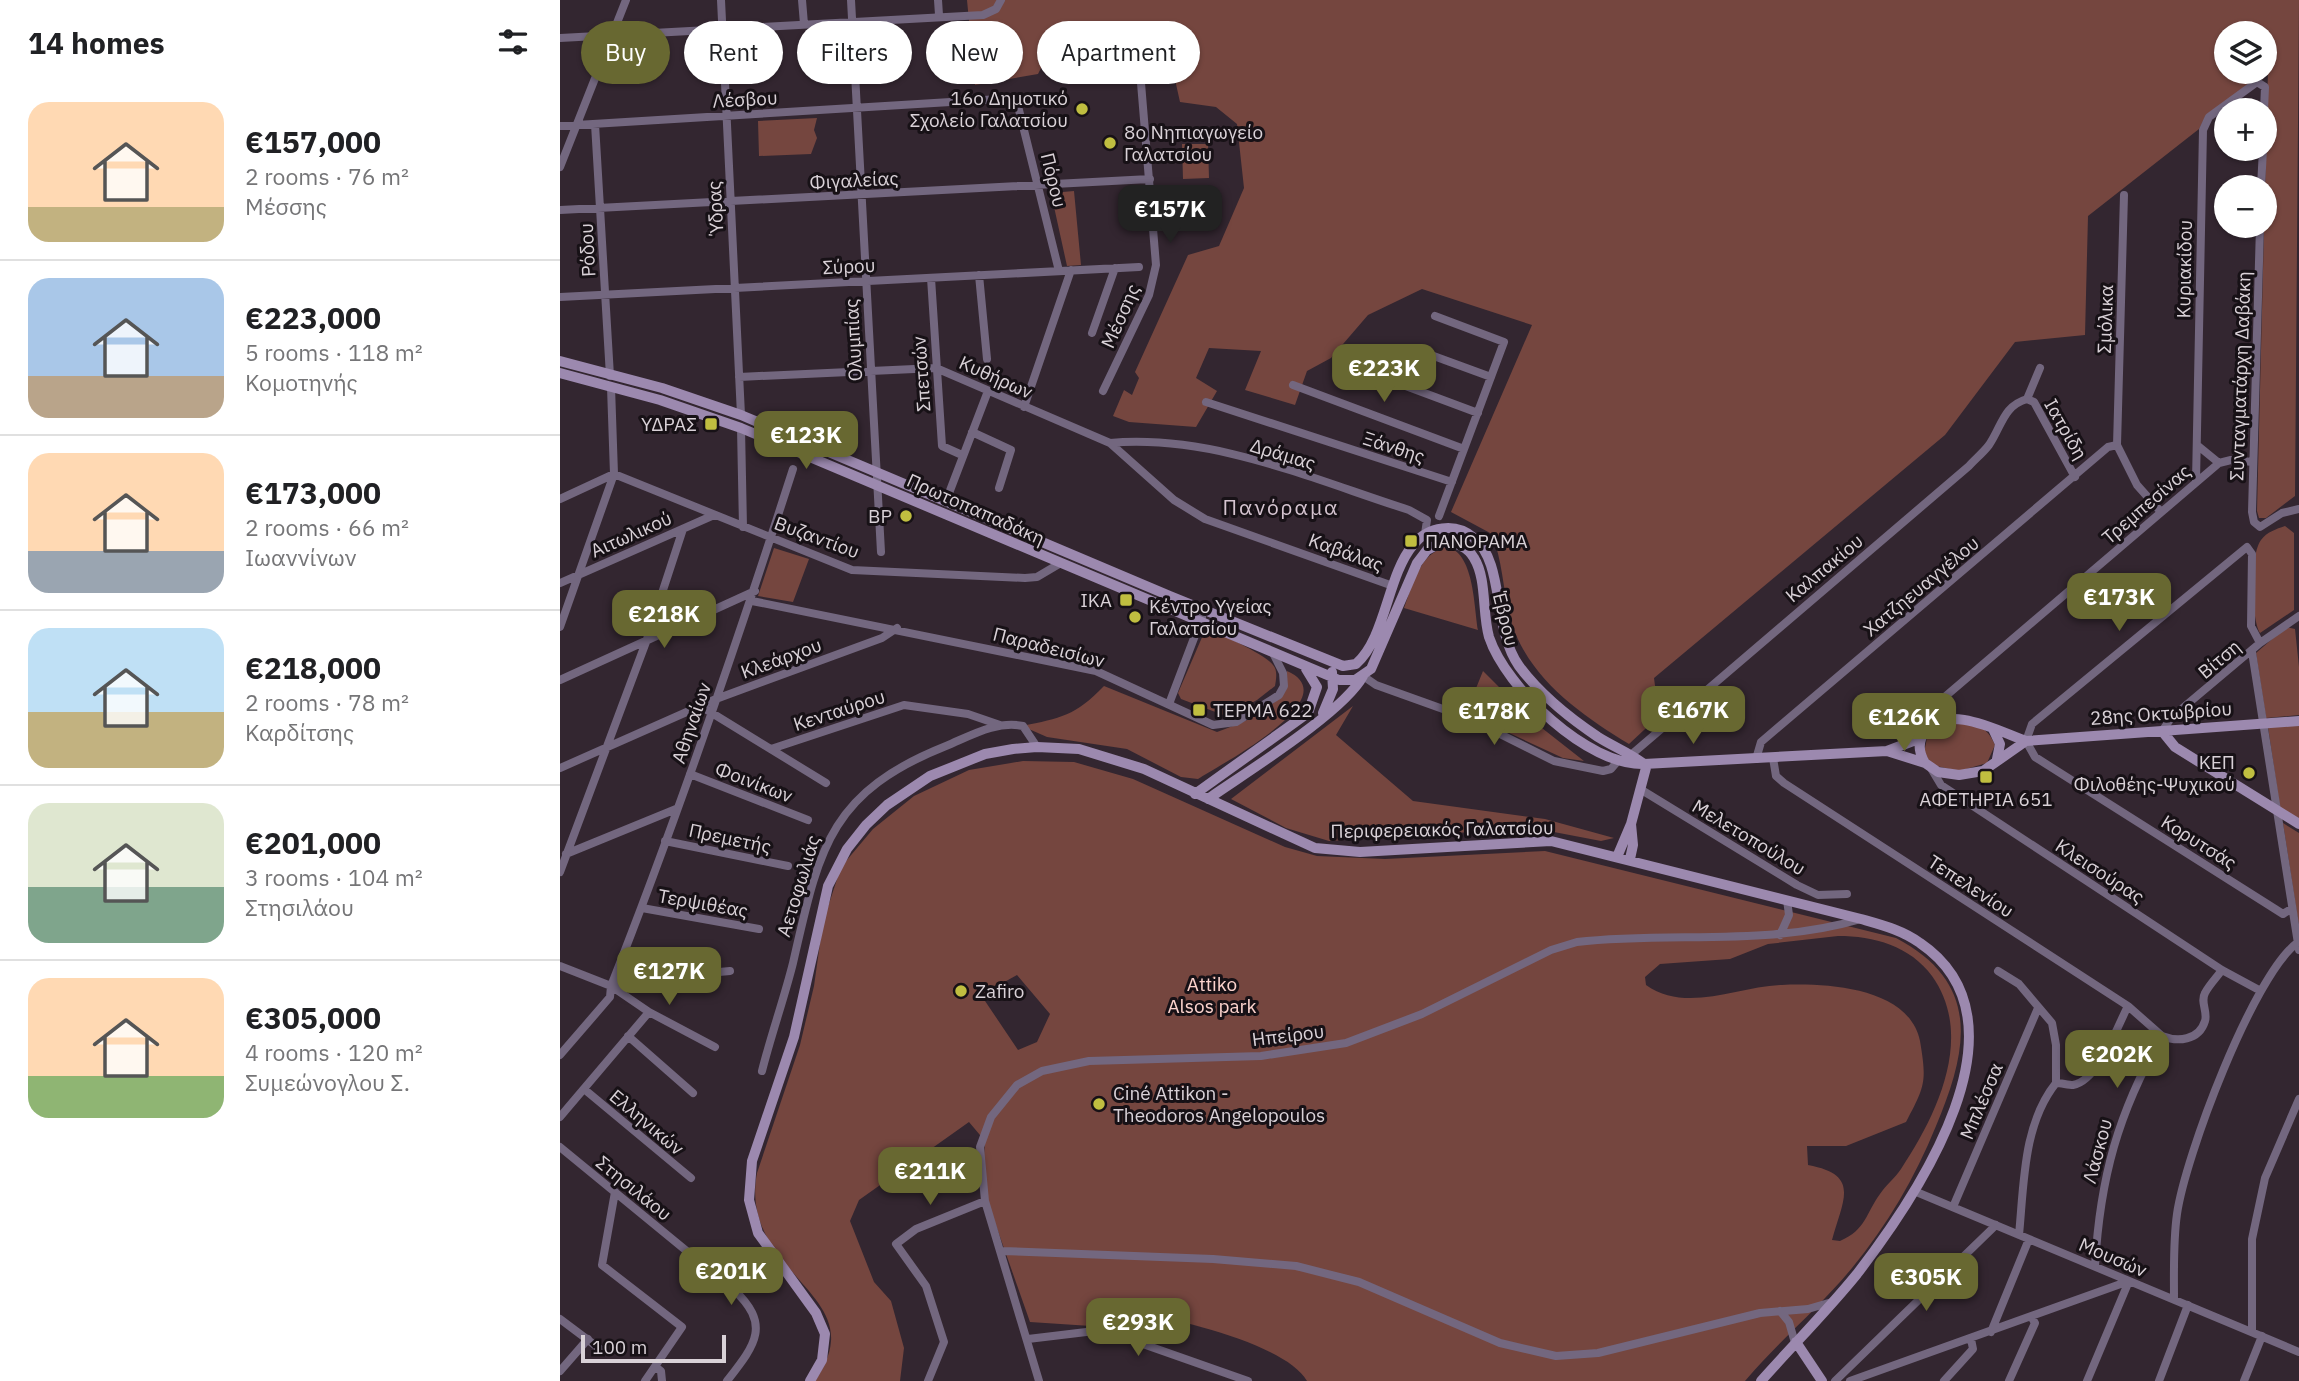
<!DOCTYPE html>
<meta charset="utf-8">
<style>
:root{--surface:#fff;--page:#f2f2f2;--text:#202124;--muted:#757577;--line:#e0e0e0;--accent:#686831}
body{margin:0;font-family:"IBM Plex Sans",sans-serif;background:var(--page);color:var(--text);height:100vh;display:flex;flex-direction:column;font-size:26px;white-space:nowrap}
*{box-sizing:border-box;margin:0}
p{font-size:23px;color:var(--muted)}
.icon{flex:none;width:38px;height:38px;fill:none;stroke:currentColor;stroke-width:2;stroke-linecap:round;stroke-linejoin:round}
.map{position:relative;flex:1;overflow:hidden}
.panel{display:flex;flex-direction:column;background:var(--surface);width:560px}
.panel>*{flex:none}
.top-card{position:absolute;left:21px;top:21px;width:665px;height:63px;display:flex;gap:14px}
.buttons{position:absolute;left:1654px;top:21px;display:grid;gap:14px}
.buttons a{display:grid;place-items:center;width:63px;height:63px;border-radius:50%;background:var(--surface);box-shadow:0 2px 5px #0004;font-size:35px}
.scale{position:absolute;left:21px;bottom:18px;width:145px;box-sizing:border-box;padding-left:7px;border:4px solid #d9d1d7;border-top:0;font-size:19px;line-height:24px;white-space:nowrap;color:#d9d1d7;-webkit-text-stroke:5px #171116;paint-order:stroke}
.price{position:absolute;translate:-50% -60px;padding:0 16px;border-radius:14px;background:var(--accent);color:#fff;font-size:23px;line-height:46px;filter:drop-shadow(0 2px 4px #0008)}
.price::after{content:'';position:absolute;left:50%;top:42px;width:21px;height:16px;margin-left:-10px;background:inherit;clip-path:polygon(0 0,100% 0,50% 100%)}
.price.selected{background:#222;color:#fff}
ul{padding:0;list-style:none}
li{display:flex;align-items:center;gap:21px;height:175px;padding:0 28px}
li+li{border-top:2px solid var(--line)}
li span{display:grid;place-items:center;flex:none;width:196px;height:140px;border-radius:21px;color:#555}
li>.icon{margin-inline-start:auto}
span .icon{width:84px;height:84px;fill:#fffc;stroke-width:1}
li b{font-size:30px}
h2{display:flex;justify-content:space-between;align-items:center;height:84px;padding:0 28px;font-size:30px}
.chip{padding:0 24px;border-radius:32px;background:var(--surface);box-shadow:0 2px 5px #0004;font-size:24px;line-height:63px}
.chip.selected{background:var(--accent);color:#fff}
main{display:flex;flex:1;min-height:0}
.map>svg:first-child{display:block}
.green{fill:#75463f;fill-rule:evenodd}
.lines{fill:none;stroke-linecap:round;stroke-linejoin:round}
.street{stroke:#73677f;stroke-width:8}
.secondary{stroke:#9c89af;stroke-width:10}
.poi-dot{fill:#c0be40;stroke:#171116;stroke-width:2.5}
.labels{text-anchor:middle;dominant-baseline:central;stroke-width:6;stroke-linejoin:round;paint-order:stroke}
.poi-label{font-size:19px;fill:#d9d1d7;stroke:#171116;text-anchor:start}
.street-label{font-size:19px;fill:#d9d1d7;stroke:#171116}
.park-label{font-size:19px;fill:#fcd3cd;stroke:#171116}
.neighbourhood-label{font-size:21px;letter-spacing:2px;fill:#d5c4d0;stroke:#171116}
</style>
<main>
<section class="panel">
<h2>14 homes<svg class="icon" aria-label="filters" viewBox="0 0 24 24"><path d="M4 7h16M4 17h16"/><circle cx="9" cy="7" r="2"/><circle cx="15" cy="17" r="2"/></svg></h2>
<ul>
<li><span style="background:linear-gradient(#ffd9b3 75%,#c2b280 0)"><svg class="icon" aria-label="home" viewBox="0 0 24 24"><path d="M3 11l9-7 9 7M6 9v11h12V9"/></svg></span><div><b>€157,000</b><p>2 rooms · 76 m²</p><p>Μέσσης</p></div></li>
<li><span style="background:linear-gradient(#a9c7e8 70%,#b9a48a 0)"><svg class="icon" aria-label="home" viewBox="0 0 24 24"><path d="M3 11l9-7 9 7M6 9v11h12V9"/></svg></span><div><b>€223,000</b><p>5 rooms · 118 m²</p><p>Κομοτηνής</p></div></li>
<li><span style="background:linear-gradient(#ffd9b3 70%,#9aa5b1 0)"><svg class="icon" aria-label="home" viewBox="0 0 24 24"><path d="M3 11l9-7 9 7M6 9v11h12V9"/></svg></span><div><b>€173,000</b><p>2 rooms · 66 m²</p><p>Ιωαννίνων</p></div></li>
<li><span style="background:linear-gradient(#bfe0f5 60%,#c2b280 0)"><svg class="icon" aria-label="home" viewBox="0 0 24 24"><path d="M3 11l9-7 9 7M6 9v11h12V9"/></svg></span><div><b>€218,000</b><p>2 rooms · 78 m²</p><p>Καρδίτσης</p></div></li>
<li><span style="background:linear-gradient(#dfe7d0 60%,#7fa58c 0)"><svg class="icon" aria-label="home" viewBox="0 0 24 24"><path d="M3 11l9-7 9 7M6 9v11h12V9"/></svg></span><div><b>€201,000</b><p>3 rooms · 104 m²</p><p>Στησιλάου</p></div></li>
<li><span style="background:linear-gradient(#ffd9b3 70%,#8fb573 0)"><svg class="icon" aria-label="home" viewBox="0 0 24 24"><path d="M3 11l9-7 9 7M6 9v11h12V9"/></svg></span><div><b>€305,000</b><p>4 rooms · 120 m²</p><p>Συμεώνογλου Σ.</p></div></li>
</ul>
</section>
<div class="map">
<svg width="1739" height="1381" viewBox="0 0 1739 1381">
<rect width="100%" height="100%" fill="#332630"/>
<path class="green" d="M 407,0 L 1739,0 L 1735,496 L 1706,518 L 1699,518 L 1697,511 L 1708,70 L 1646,116 L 1639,129 L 1528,216 L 1525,335 L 1455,342 L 1385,435 L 1094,678 L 1099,716 L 1069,744 C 1018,713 963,674 949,613 C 943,587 942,560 932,534 L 891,512 L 972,325 L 862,289 L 808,315 L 771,358 L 747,371 L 735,405 L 685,390 L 701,351 L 649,348 L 636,378 L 657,391 L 636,427 L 569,422 L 553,416 L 564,390 L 572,395 L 579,378 L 575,372 L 628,255 L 659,246 L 684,188 L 677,124 L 656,107 L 620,102 L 608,48 L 485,60 L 478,74 L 415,85 ZM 1666,33 L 1704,33 L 1704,72 L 1666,72 Z
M 257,118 L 254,130 L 257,138 L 251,154 L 199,156 L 198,121 Z
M 622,144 L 648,144 L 649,178 L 623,179 Z
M 514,191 L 521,265 L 507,266 L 491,193 Z
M 1725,526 L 1734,533 L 1734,610 L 1700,633 C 1691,618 1690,554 1701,540 C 1707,532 1716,529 1725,526 Z
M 886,547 C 914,551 914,606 918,630 L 844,608 C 853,584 859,554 886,547 Z
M 214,548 L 249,559 L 233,602 L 198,596 Z
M 1726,627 L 1735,629 L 1739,667 L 1739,715 L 1706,718 L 1696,653 Z
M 646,628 C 660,634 705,654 713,665 C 718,671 716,679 715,686 L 697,700 L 666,716 L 621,699 L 618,693 Z
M 727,671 C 789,698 659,765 638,779 L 621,777 L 567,749 L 487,737 L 462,726 C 501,718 515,716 544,686 L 657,732 C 689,719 725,710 727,671 Z
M 923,671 L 973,721 L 1024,761 L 1003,758 L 906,713 Z
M 793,706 L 776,735 L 853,801 L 985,819 L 1054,838 L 1041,841 L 973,828 L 769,841 L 726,828 L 671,799 Z
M 1397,723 C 1417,724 1427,726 1435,745 L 1427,763 L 1399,771 L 1372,765 L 1364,753 L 1368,733 L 1381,725 Z
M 1739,724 L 1739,819 L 1720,808 L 1708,727 Z
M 463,761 L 514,762 L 573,779 L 725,847 L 757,856 L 825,859 L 985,851 L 1336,938 C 1422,983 1408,1050 1376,1126 C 1355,1178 1327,1225 1292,1268 C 1259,1308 1219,1341 1185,1381 L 747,1381 C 727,1345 622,1321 583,1313 L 577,1336 L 546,1327 L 470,1322 L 427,1200 L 423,1170 L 425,1141 L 409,1122 L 299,1200 L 290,1221 L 314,1282 L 331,1301 L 344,1348 L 340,1381 L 255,1381 C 263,1369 270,1356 271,1341 C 275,1287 181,1258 197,1173 L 240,1045 L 254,986 L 263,922 L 281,867 L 313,829 L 354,796 L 409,770 ZM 1278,936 C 1314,936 1350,946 1372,976 C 1415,1036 1377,1115 1341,1169 C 1335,1178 1326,1185 1320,1194 C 1306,1213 1306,1230 1280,1241 L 1272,1240 C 1283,1199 1301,1175 1248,1165 L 1247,1146 L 1286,1146 L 1346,1122 C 1365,1086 1367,1082 1360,1041 C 1349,987 1266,983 1222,985 C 1178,986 1127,1014 1086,985 L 1085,977 L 1100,964 L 1170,959 L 1208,944 ZM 457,975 L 490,1014 L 477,1042 L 458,1050 L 421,995 Z
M 1723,823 L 1739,833 L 1739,927 Z"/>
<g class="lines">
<path class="street" d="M 161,0 L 181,415
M 242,0 L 244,24
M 291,0 L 321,552
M 378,0 L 379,15
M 0,38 L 423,15 L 436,9 L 441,0
M 35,124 L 50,376
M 0,126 L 456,98 L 499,271
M 0,167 L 66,0
M 1701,187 L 1703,149
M 0,210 L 590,179
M 1700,226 L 1692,512 L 1694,522 L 1700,527 L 1722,513 L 1739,509
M 419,275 L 427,359
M 371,278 L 382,446 L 402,455
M 0,297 L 579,267
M 875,316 L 944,342 L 879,516
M 532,333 L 555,268
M 860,351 L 931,377
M 784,363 L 918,413
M 179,377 L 376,368 L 550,443 L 614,500 L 645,519 L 833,586
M 733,385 L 904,449
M 543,391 L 589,295 L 596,265 L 581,83
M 1467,399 L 1474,402 L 1515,477
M 1467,399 L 1480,368
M 646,402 L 892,482
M 464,407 L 511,270
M 181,428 L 183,527
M 412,432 L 451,450 L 439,488
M 550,443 C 652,434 752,479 849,510 L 867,520 L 865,534
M 1557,445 L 1564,195
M 1557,445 L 1577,485 L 1601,512
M 1637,445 L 1659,463
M 54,474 L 292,570 L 465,578 L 477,577 L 499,564
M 1636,481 L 1643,130 L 1649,117 L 1697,82 L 1705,87 L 1704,110
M 0,499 L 54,474
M 386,501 L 428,391
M 0,583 L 154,515
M 192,601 L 536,671 L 653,725 L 676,722 L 719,695 L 724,686 L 723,673 L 713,653
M 0,627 L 54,474 L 51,387
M 1700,643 L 1691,626 L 1692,554 L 1687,547 L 1472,724 L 1466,741 L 1475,757 L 1723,914 L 1731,909
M 1692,652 L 1739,950
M 803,676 L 816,685 L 908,718 L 994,761 L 1043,771 L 1051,769 L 1057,762
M 0,680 L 195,591
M 609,704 L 642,617
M 147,710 L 266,783
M 1365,731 L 1358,722 L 1367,712 L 1659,463 L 1671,460 L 1693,462
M 1602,731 L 1612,717 L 1700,643 L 1739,616
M 211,749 L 344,705 L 408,714 L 440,725
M 1072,754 L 1409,466 C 1415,459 1423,453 1429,445 C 1442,426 1443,406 1467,399
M 1213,758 L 1216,776 L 1224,783 L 1568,1006 L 1602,1036
M 1196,759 L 1201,742 L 1548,447 L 1557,445
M 0,768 L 156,699 L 322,638 L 337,628
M 1372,770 L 1381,785 L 1662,970 L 1699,990
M 130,774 L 248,820
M 1080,789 L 1237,885 L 1258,895 L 1287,894
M 105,841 L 228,866
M 6,854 L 116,809
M 0,872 L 86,642 L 123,529
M 82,908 L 199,929
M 1220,935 L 1229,915 L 1227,900
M 0,966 L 51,986 L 89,1012 L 155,1047
M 1438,971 L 1459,984 L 1492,1023 L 1496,1045 L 1496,1083
M 51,986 L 72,980 L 170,971
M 68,1036 L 133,1093
M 0,1055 L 50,997 L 51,986 C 118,816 177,643 233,469
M 202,1071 C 211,1035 224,999 233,963 C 259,850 268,793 386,746 C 410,736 437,720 463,726 L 477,747
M 24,1089 L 131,1178
M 0,1117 L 89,1012
M 0,1147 L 173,1289 C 212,1325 195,1345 167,1381
M 1354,1191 L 1739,1352
M 55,1192 L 42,1265 L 122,1327 L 85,1381
M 1393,1207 L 1478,1008
M 1459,1235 C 1464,1184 1463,1124 1496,1083 C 1501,1083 1508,1085 1513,1085 C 1538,1081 1557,1027 1568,1006
M 442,1251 L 653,1259 L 736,1266 L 799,1282 L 940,1343 L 996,1356 L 1038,1353 L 1200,1313 L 1248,1309 L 1272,1302
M 1535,1266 C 1540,1178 1558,1113 1602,1036 C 1617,1042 1639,1041 1645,1021 C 1648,1012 1640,1002 1645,993 C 1649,985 1657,977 1662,970
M 1614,1299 C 1614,1271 1613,1242 1617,1214 C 1625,1157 1693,976 1737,943
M 1220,1311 L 1229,1322 L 1235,1343
M 0,1319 L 40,1349
M 1431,1332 L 1469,1239
M 1692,1332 L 1692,1239 L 1705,1178 L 1739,1099
M 468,1339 L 543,1330 L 688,1381
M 96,1367 L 101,1371 L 102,1381
M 0,1371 L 28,1339
M 368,1381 L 384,1342 L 366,1286 L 336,1244 L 356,1229 L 425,1201
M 479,1381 L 425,1201 L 420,1147 L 431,1117 L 457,1085 L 482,1071 L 529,1061 L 701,1056 L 786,1043 L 862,1014 L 991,950 L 1017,942 C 1113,931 1206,947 1301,919
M 1275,1381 L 1436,1225
M 1290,1381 L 1569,1281
M 1384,1381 L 1413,1349 L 1411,1339
M 1449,1381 L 1475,1323 L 1472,1318
M 1527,1381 L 1569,1281
M 1599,1381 L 1628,1305
M 1684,1381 L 1702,1336"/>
<path class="secondary" d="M 0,361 L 102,388 L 181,415 L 610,596 L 783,666 L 796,664 C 826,638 827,576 853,545 C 868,526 896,522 914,538 C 945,563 932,628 959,666 C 979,693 1011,719 1038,737 C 1054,747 1070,753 1084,764
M 0,373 L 100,400 L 181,428 L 779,680 L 795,680 L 811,669 L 857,563 L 867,550 L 882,542 C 895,542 907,546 914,558 C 927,579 922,613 929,637 C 946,688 1028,766 1084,764 L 1327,751 L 1361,738
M 763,713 L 773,689 L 772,672
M 1433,729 L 1440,744 L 1437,759
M 1602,731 L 1615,747 L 1739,824
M 1327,751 L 1365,763 L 1378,772 L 1399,775 L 1423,771 L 1466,741
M 1365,763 C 1359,753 1357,742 1365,732 C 1387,702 1440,732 1466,741 L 1739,721
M 635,794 L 748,713 L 757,687 L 746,669
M 648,799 C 685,773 784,712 803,676
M 1057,857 L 1071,824 L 1087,764
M 1070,859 L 1073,845 L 1071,824
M 1236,1342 L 1262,1381
M 250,1381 L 262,1360 L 265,1334 L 256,1313 L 198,1233 L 189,1200 L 192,1161 L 234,1037 L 268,886 L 287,849 L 306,825 L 327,805 L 370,776 L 425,754 L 453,749 L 477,747 L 519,749 L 584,769 L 755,848 L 800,852 L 991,841 L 1301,919 C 1322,925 1342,930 1360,943 C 1476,1022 1357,1196 1297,1274 C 1267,1311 1233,1345 1201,1381"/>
</g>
<g class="poi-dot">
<circle cx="522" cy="109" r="7"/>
<circle cx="550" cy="143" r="7"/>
<rect x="144" y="417" width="14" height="14" rx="3.5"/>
<circle cx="346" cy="516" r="7"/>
<rect x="844" y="534" width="14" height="14" rx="3.5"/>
<rect x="559" y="593" width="14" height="14" rx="3.5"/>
<circle cx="575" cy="617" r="7"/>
<rect x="632" y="703" width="14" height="14" rx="3.5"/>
<circle cx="1689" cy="773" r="7"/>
<rect x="1419" y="770" width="14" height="14" rx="3.5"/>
<circle cx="401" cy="991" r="7"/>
<circle cx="539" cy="1104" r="7"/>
</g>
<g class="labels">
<g class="poi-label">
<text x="508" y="98" text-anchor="end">16ο Δημοτικό<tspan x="508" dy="22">Σχολείο Γαλατσίου</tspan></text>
<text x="564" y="132">8ο Νηπιαγωγείο<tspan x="564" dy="22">Γαλατσίου</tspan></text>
<text x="137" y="424" text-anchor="end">ΥΔΡΑΣ</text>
<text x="332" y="516" text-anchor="end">BP</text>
<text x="865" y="541">ΠΑΝΟΡΑΜΑ</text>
<text x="552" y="600" text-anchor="end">ΙΚΑ</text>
<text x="589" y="606">Κέντρο Υγείας<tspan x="589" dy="22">Γαλατσίου</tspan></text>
<text x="653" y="710">ΤΕΡΜΑ 622</text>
<text x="1675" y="762" text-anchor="end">ΚΕΠ<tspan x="1675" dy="22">Φιλοθέης-Ψυχικού</tspan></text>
<text x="1426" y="799" text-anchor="middle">ΑΦΕΤΗΡΙΑ 651</text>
<text x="415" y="991">Zafiro</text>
<text x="553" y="1093">Ciné Attikon -<tspan x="553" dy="22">Theodoros Angelopoulos</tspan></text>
</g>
<g class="street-label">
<text transform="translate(185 99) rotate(-3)">Λέσβου</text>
<text transform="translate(294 180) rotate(-3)">Φιγαλείας</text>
<text transform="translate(494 180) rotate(76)">Πόρου</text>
<text transform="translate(155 208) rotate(-93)">Ύδρας</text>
<text transform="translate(27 250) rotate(-93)">Ρόδου</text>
<text transform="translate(289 266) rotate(-3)">Σύρου</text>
<text transform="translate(1624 269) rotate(-89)">Κυριακίδου</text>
<text transform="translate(560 316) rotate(-66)">Μέσσης</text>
<text transform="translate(1545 319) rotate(-88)">Σμόλικα</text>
<text transform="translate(293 340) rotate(-93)">Ολυμπίας</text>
<text transform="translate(361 374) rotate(-94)">Σπετσών</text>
<text transform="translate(1680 376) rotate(-88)">Συνταγματάρχη Δαβάκη</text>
<text transform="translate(436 377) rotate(24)">Κυθήρων</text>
<text transform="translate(1506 429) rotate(60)">Ιατρίδη</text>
<text transform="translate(834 447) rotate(18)">Ξάνθης</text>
<text transform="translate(723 454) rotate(17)">Δράμας</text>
<text transform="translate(1586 504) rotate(-41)">Τρεμπεσίνας</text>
<text transform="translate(416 509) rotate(24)">Πρωτοπαπαδάκη</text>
<text transform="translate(71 534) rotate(-24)">Αιτωλικού</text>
<text transform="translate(257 537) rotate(20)">Βυζαντίου</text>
<text transform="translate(786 552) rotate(20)">Καβάλας</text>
<text transform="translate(1264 568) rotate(-40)">Καλπακίου</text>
<text transform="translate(1361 586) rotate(-40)">Χατζηευαγγέλου</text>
<text transform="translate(946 619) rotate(76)">Έβρου</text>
<text transform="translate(489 647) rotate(14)">Παραδεισίων</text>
<text transform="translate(221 658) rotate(-20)">Κλεάρχου</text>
<text transform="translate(1659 659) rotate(-40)">Βίτση</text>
<text transform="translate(279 710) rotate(-18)">Κενταύρου</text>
<text transform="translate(1601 713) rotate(-4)">28ης Οκτωβρίου</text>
<text transform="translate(131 723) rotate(-71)">Αθηναίων</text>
<text transform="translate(194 782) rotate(21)">Φοινίκων</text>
<text transform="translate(882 829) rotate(-1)">Περιφερειακός Γαλατσίου</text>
<text transform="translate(1189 837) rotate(31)">Μελετοπούλου</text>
<text transform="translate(170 838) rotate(12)">Πρεμετής</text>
<text transform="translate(1639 842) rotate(32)">Κορυτσάς</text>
<text transform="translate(1540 871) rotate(33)">Κλεισούρας</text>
<text transform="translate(238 886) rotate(-73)">Αετοφωλιάς</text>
<text transform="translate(1411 886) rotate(33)">Τεπελενίου</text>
<text transform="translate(143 903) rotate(10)">Τερψιθέας</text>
<text transform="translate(728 1035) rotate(-7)">Ηπείρου</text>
<text transform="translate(1421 1101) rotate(-67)">Μπλέσσα</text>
<text transform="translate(87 1122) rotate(40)">Ελληνικών</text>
<text transform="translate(1537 1151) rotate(-75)">Λάσκου</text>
<text transform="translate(74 1188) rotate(39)">Στησιλάου</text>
<text transform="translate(1553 1257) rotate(23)">Μουσών</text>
</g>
<g class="park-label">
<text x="652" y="984">Attiko<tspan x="652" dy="22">Alsos park</tspan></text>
</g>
<g class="neighbourhood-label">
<text x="721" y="507">Πανόραμα</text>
</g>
</g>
</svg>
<div class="buttons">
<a><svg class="icon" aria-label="layers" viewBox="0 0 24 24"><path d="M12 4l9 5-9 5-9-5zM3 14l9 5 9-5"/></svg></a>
<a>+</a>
<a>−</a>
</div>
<div class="scale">100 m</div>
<b class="price selected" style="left:610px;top:245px">€157K</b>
<b class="price" style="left:824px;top:404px">€223K</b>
<b class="price" style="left:246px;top:471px">€123K</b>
<b class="price" style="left:1559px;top:633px">€173K</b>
<b class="price" style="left:104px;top:650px">€218K</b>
<b class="price" style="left:1133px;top:746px">€167K</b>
<b class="price" style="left:934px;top:747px">€178K</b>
<b class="price" style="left:1344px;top:753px">€126K</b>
<b class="price" style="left:109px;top:1007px">€127K</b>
<b class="price" style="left:1557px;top:1090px">€202K</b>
<b class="price" style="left:370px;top:1207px">€211K</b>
<b class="price" style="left:171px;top:1307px">€201K</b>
<b class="price" style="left:1366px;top:1313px">€305K</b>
<b class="price" style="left:578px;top:1358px">€293K</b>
<div class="top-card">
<a class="chip selected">Buy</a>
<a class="chip">Rent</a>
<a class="chip">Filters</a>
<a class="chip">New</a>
<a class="chip">Apartment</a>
</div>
</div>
</main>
